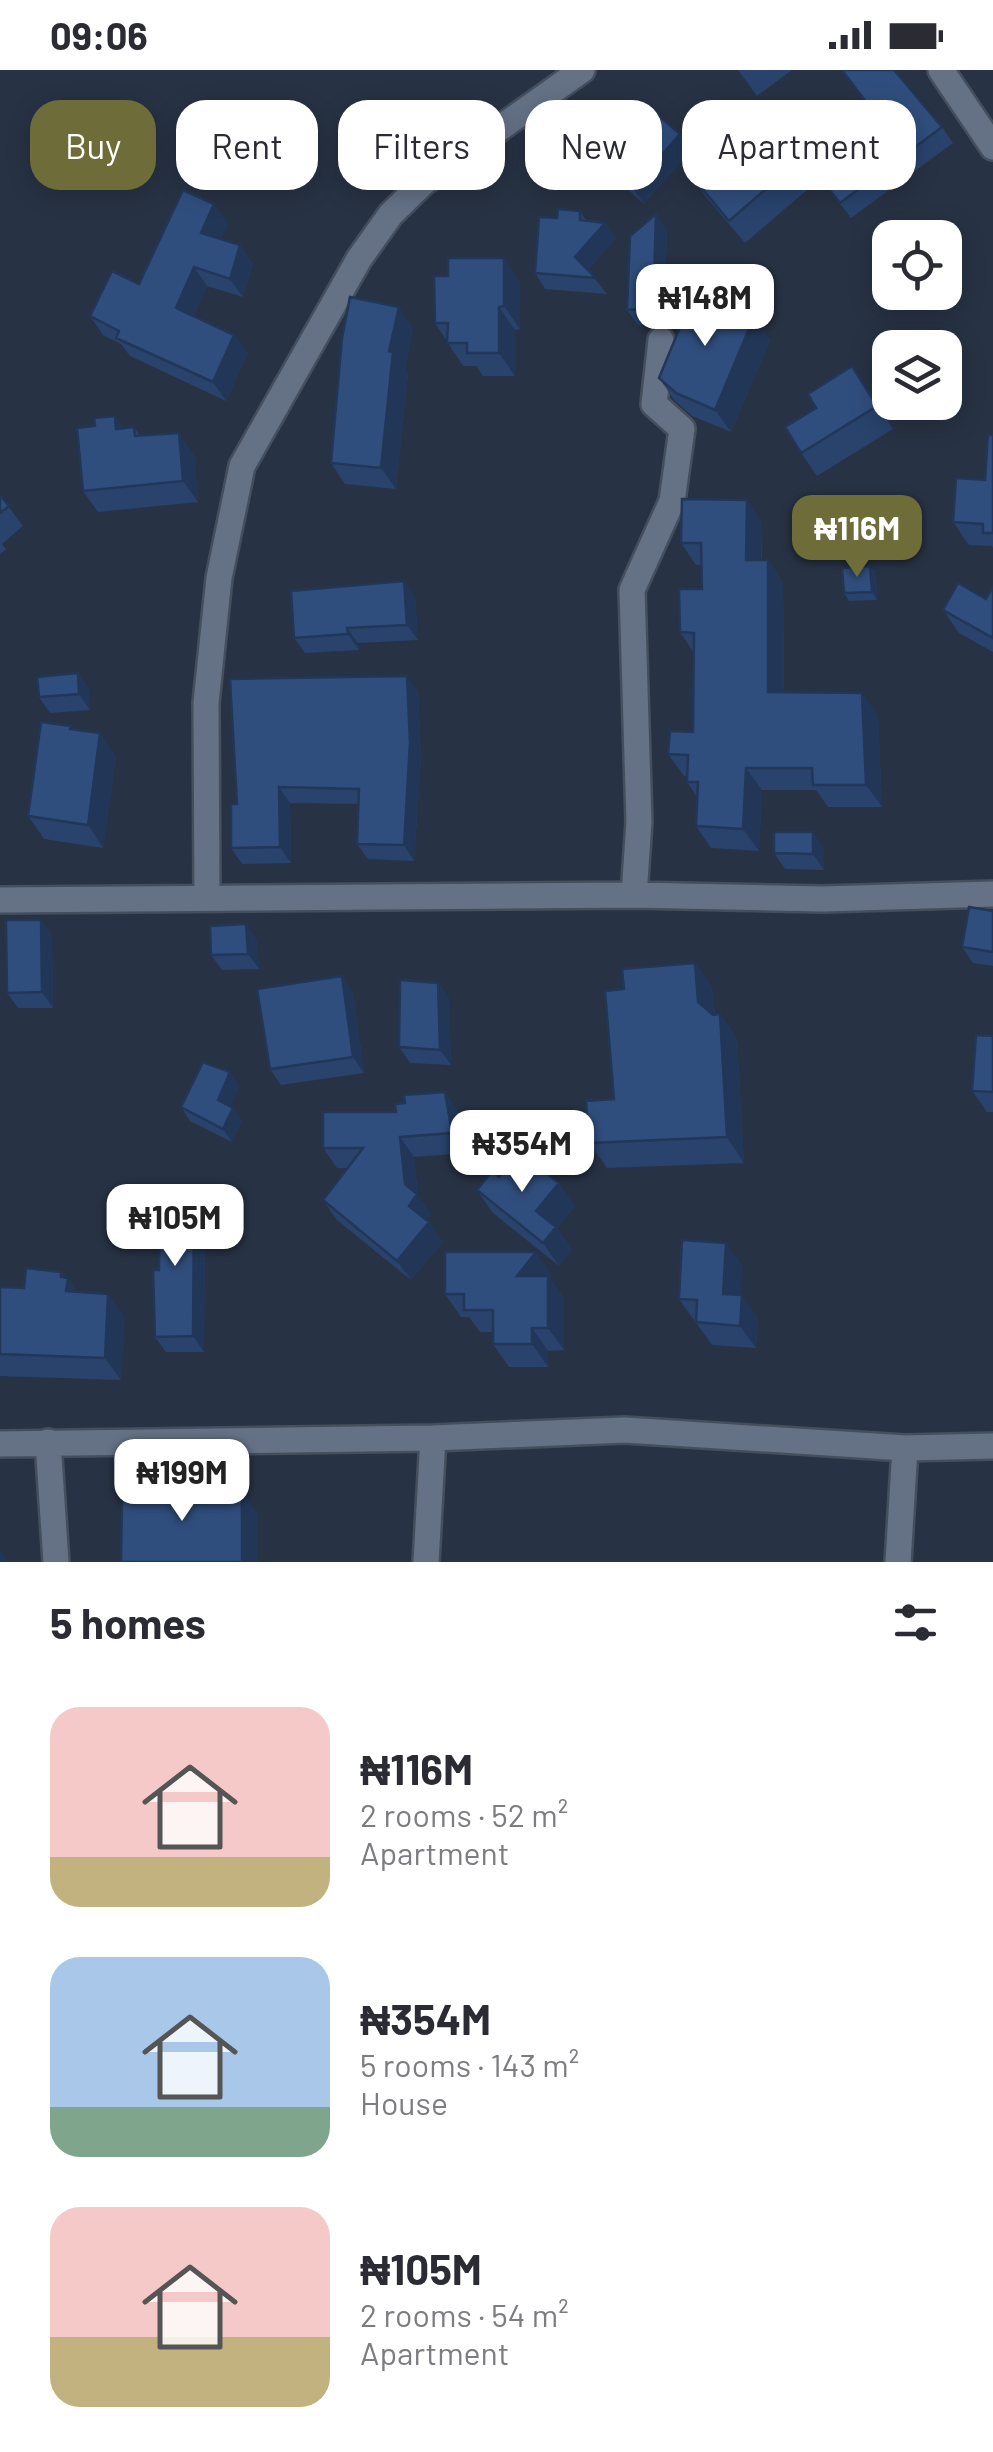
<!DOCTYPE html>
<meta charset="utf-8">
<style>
:root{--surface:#fff;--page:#f7f7f7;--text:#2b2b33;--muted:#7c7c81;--accent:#6e6d39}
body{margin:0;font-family:Barlow,sans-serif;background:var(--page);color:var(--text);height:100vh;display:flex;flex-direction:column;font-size:38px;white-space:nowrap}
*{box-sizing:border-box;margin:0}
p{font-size:32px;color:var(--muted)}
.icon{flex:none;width:55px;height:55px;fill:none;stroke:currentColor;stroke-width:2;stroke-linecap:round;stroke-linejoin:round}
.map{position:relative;height:1492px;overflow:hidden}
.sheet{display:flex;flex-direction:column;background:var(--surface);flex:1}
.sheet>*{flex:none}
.hud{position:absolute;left:30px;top:30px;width:935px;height:90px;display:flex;gap:20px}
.fabs{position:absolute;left:872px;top:150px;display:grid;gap:20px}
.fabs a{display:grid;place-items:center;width:90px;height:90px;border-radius:20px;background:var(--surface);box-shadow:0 5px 25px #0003;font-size:50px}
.price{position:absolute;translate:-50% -85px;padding:0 22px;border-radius:20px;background:#fff;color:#222;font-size:32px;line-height:65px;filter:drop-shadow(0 2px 5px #0008)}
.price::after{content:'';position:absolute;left:50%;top:60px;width:30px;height:22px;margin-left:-15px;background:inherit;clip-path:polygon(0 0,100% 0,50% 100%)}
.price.active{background:var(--accent);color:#fff}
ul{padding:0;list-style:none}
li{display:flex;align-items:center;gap:30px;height:250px;padding:0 50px}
li span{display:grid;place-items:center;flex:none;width:280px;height:200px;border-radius:30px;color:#555}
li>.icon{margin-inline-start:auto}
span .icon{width:120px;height:120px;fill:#fffc;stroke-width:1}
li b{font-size:42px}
h2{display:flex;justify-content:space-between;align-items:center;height:120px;padding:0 50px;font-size:42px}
.tag{padding:0 35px;border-radius:30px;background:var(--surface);box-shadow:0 5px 25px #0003;font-size:35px;line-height:90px}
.tag.active{background:var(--accent);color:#fff}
.status{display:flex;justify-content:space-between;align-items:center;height:70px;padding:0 50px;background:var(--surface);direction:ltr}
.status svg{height:28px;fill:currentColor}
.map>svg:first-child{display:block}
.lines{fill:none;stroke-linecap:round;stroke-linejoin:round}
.street-casing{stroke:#454e5d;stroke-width:30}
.street{stroke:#657286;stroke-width:25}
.wall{fill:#29436c}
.shaded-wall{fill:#223758}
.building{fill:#304e7d;stroke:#223758;stroke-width:2.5}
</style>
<div class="status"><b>09:06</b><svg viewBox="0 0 49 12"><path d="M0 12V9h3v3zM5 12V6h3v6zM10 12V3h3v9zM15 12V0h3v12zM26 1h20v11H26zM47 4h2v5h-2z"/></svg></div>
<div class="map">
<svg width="993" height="1492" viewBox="0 0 993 1492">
<rect width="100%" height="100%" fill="#273244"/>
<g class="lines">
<defs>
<path id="street" d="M 941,0 L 993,77
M 634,825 L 639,752 L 632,520 L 672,431 L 682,359 L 654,334 L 661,270
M 207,828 L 206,633 L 219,508 L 242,396 L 359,189 L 391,144 L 424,112 L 582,0
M 0,830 L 634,825 L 823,829 L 993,824
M 48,1372 L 56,1492
M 0,1374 L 433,1368 L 625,1360 L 905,1378 L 993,1376
M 426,1492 L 433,1368
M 898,1492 L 905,1378"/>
</defs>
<use href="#street" class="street-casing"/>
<use href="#street" class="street"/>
</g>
<path class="wall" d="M 738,0 L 792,0 L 757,26 Z
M 942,57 L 953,73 L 851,148 L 822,110 Z
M 615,69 L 691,80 L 644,134 L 606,100 L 595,84 Z
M 805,85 L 821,108 L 745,173 L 706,127 L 690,104 Z
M 580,141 L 587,151 L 605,153 L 616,168 L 588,200 L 607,224 L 545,219 L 535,203 L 557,148 Z
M 228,153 L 220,169 L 240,175 L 253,194 L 243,227 L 207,216 L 194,246 L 234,265 L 248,283 L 226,331 L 130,286 L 121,274 L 103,265 L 90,246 Z
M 667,160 L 664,254 L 638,256 L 627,240 Z
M 520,211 L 520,259 L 515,260 L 515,306 L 483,306 L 476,296 L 463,296 L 435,253 Z
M 754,247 L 770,270 L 731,362 L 692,346 L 675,331 L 659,308 L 682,254 L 678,248 Z
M 413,258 L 405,298 L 408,303 L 396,419 L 345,414 L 331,393 Z
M 868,319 L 893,359 L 817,406 L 801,383 L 816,338 Z
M 134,357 L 140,366 L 194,385 L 198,432 L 98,442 L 83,421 L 123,358 Z
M 993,365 L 993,478 L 992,476 L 969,475 L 953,452 L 985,410 Z
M 0,425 L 23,456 L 2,474 L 6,479 L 0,484 Z
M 747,430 L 762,452 L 762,490 L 768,490 L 783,512 L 784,622 L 878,645 L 882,737 L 828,737 L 816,720 L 762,720 L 759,781 L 711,778 L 696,756 L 697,727 L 687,712 L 687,706 L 684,706 L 668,684 L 693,662 L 694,583 L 680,562 L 702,519 L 701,495 L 696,495 L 681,473 Z
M 870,496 L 876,504 L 877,530 L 849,531 L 844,523 Z
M 993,516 L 993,582 L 959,563 L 943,540 L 986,529 Z
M 415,526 L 418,570 L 358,573 L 359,580 L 305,583 L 294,568 Z
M 78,603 L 89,619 L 90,640 L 50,643 L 39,627 Z
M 418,621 L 421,688 L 414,791 L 368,789 L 357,774 L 359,734 L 290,733 L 291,793 L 242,794 L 231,778 L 237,734 Z
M 116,686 L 103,778 L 44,769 L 28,746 Z
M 824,778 L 824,800 L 785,799 L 774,783 Z
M 993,841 L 993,896 L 973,893 L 962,877 Z
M 41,850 L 52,865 L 53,938 L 18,938 L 7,923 Z
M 257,870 L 259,899 L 222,900 L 211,885 Z
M 695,893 L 712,918 L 715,945 L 720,944 L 737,969 L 744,1093 L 607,1098 L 589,1073 L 614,1029 L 624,919 Z
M 438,913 L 449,928 L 451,995 L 410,993 L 399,977 Z
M 353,922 L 364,1003 L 281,1015 L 270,999 Z
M 993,966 L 993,1042 L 987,1042 L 972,1021 Z
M 230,1002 L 239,1016 L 230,1037 L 233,1038 L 242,1051 L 232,1072 L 190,1051 L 181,1037 Z
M 396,1042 L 459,1042 L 466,1083 L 414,1087 L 418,1126 L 431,1144 L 427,1150 L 443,1172 L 411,1210 L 337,1150 L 323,1130 L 347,1098 L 337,1098 L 323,1078 Z
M 499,1107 L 575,1136 L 557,1158 L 572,1180 L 559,1196 L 493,1143 L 477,1120 Z
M 194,1126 L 205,1142 L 204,1282 L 166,1282 L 155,1267 Z
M 726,1173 L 742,1196 L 740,1225 L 758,1248 L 756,1278 L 712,1275 L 679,1229 Z
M 61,1202 L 78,1222 L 124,1246 L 121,1310 L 0,1306 L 0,1217 L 24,1218 Z
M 552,1205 L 549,1208 L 564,1228 L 564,1280 L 548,1281 L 548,1297 L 509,1297 L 493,1274 L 493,1262 L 480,1262 L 469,1247 L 461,1247 L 445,1224 Z"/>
<path class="shaded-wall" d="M 680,64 L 691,80 L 644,134 L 633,118 Z
M 214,134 L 228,153 L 215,181 L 201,163 Z
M 656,144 L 667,160 L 664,254 L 653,238 Z
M 605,153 L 616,168 L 586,202 L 575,187 Z
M 240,175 L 253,194 L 243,227 L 230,209 Z
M 504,188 L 520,211 L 520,259 L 504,236 Z
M 194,197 L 207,216 L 189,257 L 176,238 Z
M 399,237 L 413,258 L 405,298 L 408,303 L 396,419 L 381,398 L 389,281 Z
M 499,237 L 515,260 L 515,306 L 499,283 Z
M 754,247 L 770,270 L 731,362 L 715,340 Z
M 234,265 L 248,283 L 226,331 L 213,312 Z
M 852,296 L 868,319 L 893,359 L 877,336 Z
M 115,346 L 130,368 L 116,359 Z
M 179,363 L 194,385 L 198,432 L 183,411 Z
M 747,430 L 762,452 L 761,512 L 746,490 Z
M 768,490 L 783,512 L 784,644 L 768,622 Z
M 870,496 L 876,504 L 877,530 L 872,522 Z
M 404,511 L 415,526 L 418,570 L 407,555 Z
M 347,558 L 358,573 L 359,580 L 348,564 Z
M 78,603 L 89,619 L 90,640 L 79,624 Z
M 407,606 L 418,621 L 421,688 L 414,791 L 404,775 Z
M 862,623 L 878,645 L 882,737 L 866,715 Z
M 100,663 L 116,686 L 103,778 L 88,755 Z
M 746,698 L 762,720 L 759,781 L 743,759 Z
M 279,717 L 290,733 L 291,793 L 280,777 Z
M 813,762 L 824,778 L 824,800 L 813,784 Z
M 41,850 L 52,865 L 53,938 L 42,922 Z
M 246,854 L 257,870 L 259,899 L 248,884 Z
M 695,893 L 712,918 L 716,957 L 698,932 Z
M 342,906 L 353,922 L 364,1003 L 353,987 Z
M 438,913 L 449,928 L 451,995 L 440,980 Z
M 720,944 L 737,969 L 744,1093 L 727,1067 Z
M 230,1002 L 239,1016 L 227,1044 L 218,1030 Z
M 445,1022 L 459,1042 L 466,1083 L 452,1063 Z
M 233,1038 L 242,1051 L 232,1072 L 223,1059 Z
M 400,1067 L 414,1087 L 418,1126 L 431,1144 L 423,1156 L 409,1136 L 405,1114 Z
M 559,1113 L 575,1136 L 557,1158 L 572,1180 L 559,1196 L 543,1173 L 536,1141 Z
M 194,1126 L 205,1142 L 204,1282 L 193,1266 Z
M 429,1152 L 443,1172 L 411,1210 L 397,1191 Z
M 726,1173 L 742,1196 L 739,1247 L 723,1224 Z
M 536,1182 L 552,1205 L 549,1208 L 564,1228 L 564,1280 L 548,1258 L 517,1206 Z
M 61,1202 L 68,1211 L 68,1208 L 83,1230 L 66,1221 L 61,1207 Z
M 108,1224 L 124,1246 L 121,1310 L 105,1288 Z
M 742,1225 L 758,1248 L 756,1278 L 740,1256 Z
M 532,1258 L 548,1281 L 548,1297 L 532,1274 Z
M 242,1422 L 258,1444 L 258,1492 L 242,1492 Z
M 0,1480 L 8,1492 L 0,1492 Z"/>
<path class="building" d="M 842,0 L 894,0 L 942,57 L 840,133 L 822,110 L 888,61 Z
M 645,34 L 680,64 L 633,118 L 595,84 L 611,66 L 615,69 Z
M 766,40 L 805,85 L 729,151 L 690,104 Z
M 183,120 L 214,134 L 201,163 L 240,175 L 230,209 L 194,197 L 176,238 L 234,265 L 213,312 L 116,268 L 119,261 L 90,246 L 112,201 L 139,214 Z
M 558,139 L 580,141 L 580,150 L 605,153 L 575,187 L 596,208 L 535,203 L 539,147 L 557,148 Z
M 656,144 L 653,238 L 627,240 L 630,166 Z
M 448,188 L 504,188 L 504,236 L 499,237 L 499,283 L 467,283 L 467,273 L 447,273 L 448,253 L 435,253 L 434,206 L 448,206 Z
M 689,220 L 754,247 L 715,340 L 676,323 L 659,308 L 683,250 L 678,248 Z
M 350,227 L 399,237 L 389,281 L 393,282 L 381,398 L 331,393 L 342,268 Z
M 852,296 L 877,336 L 801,383 L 785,357 L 816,338 L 808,324 Z
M 115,346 L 116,359 L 134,357 L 135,366 L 179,363 L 183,411 L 83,421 L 77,358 L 95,356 L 94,348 Z
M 988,365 L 993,365 L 993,463 L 983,463 L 983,454 L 953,452 L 956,408 L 985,410 Z
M 0,425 L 9,436 L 0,443 Z
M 682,429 L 747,430 L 746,490 L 768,490 L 768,622 L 862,623 L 866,715 L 813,715 L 812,698 L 746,698 L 743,759 L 696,756 L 698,712 L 687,712 L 688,685 L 668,684 L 670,661 L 693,662 L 694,563 L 680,562 L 679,519 L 702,519 L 701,473 L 681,473 Z
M 870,496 L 872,522 L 844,523 L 842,498 Z
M 404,511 L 407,555 L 347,558 L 348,564 L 294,568 L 291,521 Z
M 958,513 L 986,529 L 993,516 L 993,568 L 943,540 Z
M 78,603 L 79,624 L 39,627 L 37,607 Z
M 407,606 L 410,673 L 404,775 L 357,774 L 359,719 L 279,717 L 280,777 L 231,778 L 231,734 L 237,734 L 230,609 Z
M 41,652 L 71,656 L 70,659 L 100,663 L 88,755 L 28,746 Z
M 774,762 L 813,762 L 813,784 L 774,783 Z
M 969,837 L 993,841 L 993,882 L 962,877 Z
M 6,850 L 41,850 L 42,922 L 7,923 Z
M 246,854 L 248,884 L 211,885 L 210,856 Z
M 695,893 L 698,932 L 713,945 L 720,944 L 727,1067 L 589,1073 L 586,1031 L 614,1029 L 605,921 L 624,919 L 622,899 Z
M 342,906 L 353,987 L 270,999 L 257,919 Z
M 400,910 L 438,913 L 440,980 L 399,977 Z
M 976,965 L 993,966 L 993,1022 L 972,1021 Z
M 203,992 L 230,1002 L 218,1030 L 233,1038 L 223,1059 L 181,1037 Z
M 445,1022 L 452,1063 L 400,1067 L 405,1114 L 417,1124 L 409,1136 L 429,1152 L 397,1191 L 323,1130 L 363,1078 L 323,1078 L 323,1042 L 396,1042 L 395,1034 L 405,1033 L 404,1025 Z
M 519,1082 L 559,1113 L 536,1141 L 556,1157 L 543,1173 L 477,1120 L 492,1101 L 499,1107 Z
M 160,1126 L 194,1126 L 193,1266 L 155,1267 L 153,1200 L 159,1200 Z
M 682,1170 L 726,1173 L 723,1224 L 742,1225 L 740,1256 L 696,1252 L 697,1230 L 679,1229 Z
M 445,1182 L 536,1182 L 517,1206 L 548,1206 L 548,1258 L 532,1258 L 532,1274 L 493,1274 L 493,1240 L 464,1240 L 464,1224 L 445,1224 Z
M 26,1198 L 61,1202 L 61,1207 L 68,1208 L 66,1221 L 108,1224 L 105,1288 L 0,1284 L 0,1217 L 24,1218 Z
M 132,1412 L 214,1413 L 214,1421 L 242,1422 L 242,1492 L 121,1492 L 122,1430 L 132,1430 Z"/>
</svg>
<div class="fabs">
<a><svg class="icon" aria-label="locate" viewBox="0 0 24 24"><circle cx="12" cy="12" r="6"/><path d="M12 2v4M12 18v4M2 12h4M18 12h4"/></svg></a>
<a><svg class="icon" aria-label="layers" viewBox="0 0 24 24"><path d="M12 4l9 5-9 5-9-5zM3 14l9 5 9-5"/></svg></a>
</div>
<b class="price" style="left:705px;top:279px">₦148M</b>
<b class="price active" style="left:857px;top:510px">₦116M</b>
<b class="price" style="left:522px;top:1125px">₦354M</b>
<b class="price" style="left:175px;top:1199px">₦105M</b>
<b class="price" style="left:182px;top:1454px">₦199M</b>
<div class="hud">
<a class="tag active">Buy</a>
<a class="tag">Rent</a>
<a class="tag">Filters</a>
<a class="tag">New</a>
<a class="tag">Apartment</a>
</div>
</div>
<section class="sheet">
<h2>5 homes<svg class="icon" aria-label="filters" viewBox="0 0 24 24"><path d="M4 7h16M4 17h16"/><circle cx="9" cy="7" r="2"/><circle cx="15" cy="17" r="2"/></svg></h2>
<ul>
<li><span style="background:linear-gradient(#f6c9c9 75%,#c2b280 0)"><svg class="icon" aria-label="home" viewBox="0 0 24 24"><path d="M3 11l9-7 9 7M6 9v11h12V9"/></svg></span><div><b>₦116M</b><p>2 rooms · 52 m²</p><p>Apartment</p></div></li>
<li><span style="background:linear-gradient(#a9c7e8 75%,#7fa58c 0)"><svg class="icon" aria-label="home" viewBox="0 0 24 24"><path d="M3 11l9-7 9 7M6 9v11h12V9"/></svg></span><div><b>₦354M</b><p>5 rooms · 143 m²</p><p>House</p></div></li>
<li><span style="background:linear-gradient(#f6c9c9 65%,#c2b280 0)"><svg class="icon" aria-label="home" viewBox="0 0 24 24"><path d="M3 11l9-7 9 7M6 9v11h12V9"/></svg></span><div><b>₦105M</b><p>2 rooms · 54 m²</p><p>Apartment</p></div></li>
</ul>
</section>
